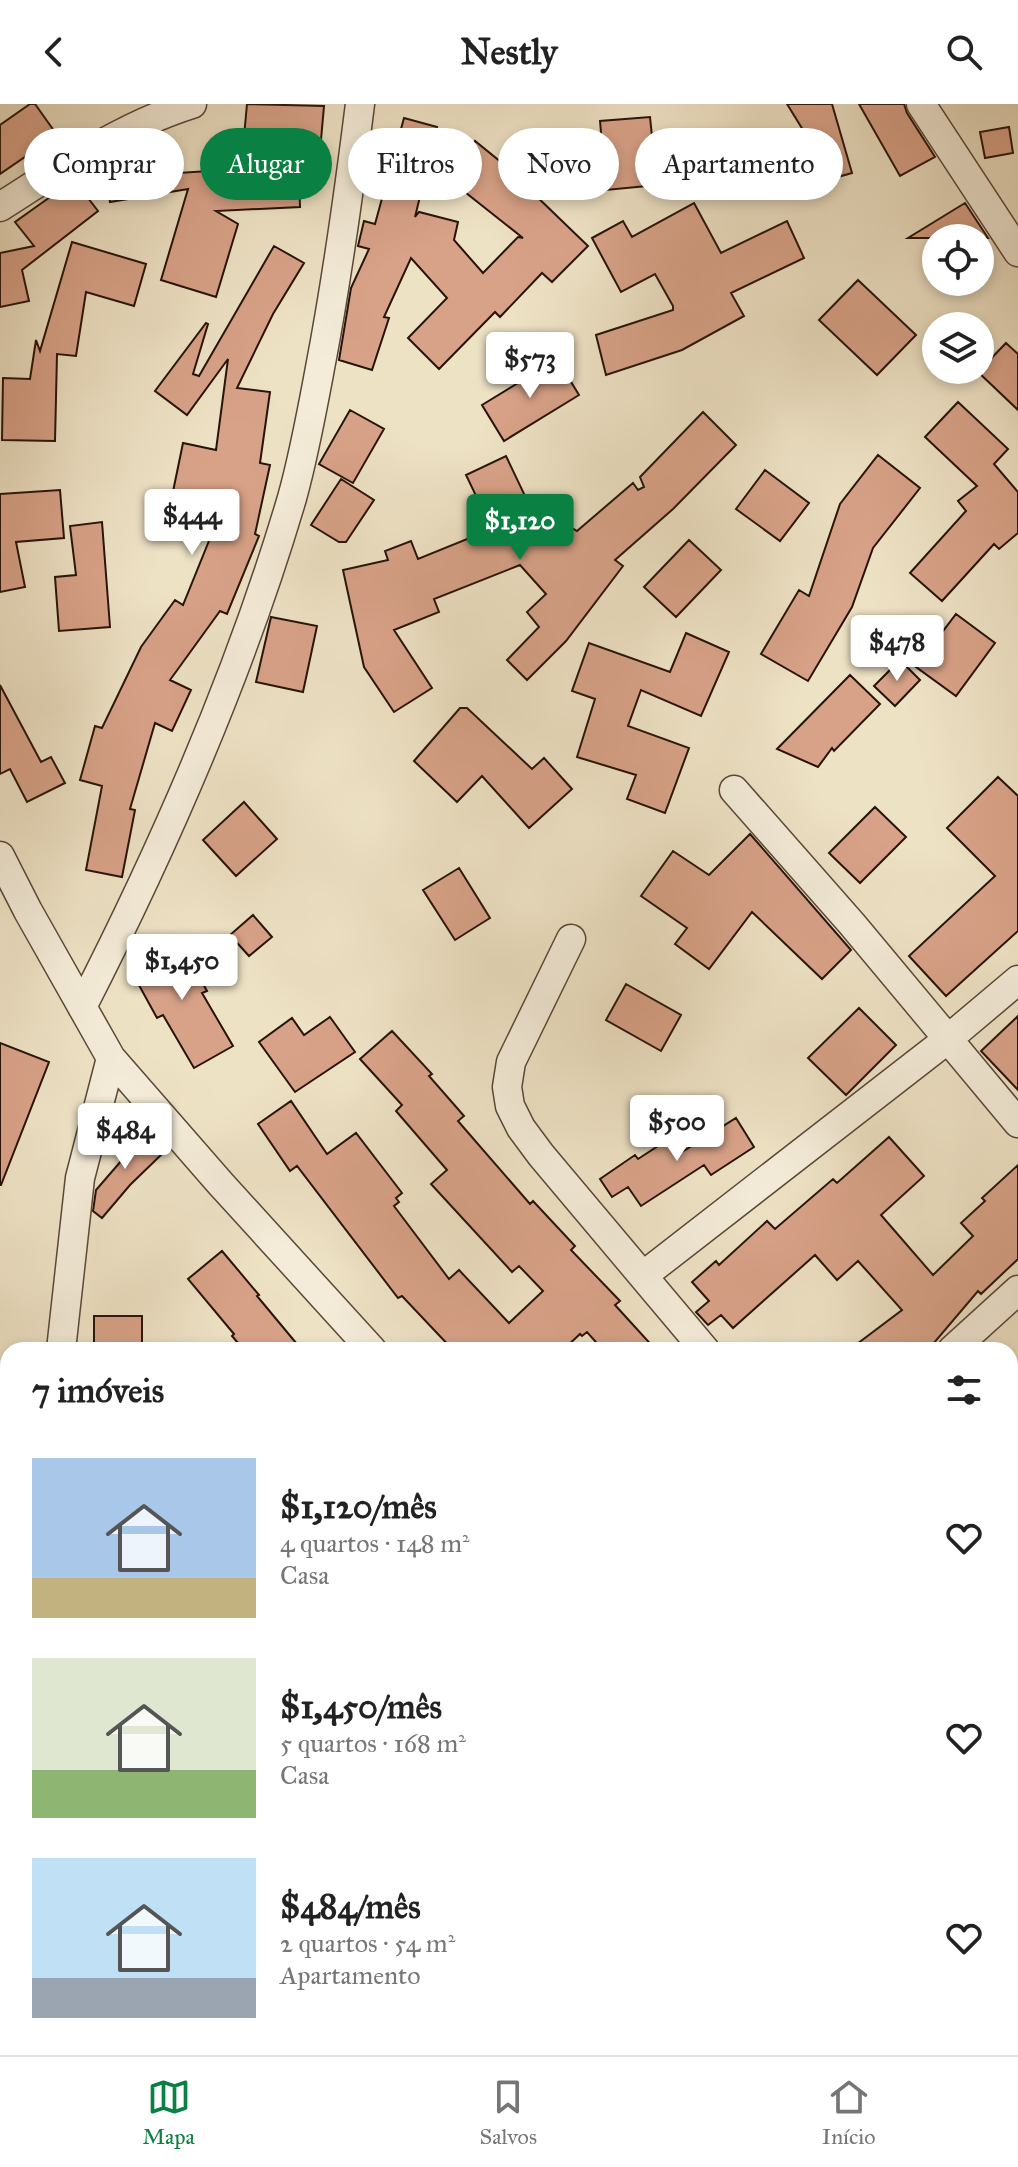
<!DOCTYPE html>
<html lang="pt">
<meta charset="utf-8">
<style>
:root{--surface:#fff;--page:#f2f2f2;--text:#222;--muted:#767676;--line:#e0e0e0;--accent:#0b8043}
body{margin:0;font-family:"IM FELL Great Primer",serif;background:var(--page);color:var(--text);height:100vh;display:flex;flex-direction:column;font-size:30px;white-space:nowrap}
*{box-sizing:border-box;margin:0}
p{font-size:26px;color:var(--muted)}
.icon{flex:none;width:44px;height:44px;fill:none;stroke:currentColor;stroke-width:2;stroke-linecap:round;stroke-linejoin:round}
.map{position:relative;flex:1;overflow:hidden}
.drawer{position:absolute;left:0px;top:1238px;width:1018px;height:714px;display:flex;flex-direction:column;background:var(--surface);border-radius:24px 24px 0 0;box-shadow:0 4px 12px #0003}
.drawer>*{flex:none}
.hud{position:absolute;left:24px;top:24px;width:970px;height:72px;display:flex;gap:16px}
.tools{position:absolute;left:922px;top:120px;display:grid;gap:16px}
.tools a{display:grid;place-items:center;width:72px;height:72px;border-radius:50%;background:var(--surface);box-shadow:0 4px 12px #0003;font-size:40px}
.price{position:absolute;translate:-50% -68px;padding:0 18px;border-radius:8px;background:#fff;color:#222;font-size:26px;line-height:52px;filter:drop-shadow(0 2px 4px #0008)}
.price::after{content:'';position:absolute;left:50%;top:48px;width:24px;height:18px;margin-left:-12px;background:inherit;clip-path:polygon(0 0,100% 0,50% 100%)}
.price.active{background:var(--accent);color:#fff}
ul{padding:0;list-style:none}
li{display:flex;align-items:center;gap:24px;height:200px;padding:0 32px}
li span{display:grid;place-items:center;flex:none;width:224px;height:160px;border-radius:0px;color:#555}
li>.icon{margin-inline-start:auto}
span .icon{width:96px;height:96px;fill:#fffc;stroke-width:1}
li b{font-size:34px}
h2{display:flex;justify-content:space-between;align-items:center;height:96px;padding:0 32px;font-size:34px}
.chip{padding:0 28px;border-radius:36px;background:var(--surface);box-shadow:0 4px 12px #0003;font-size:28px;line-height:72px}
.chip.active{background:var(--accent);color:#fff}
header{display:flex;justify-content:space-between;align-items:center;height:104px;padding:0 32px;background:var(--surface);font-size:36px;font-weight:800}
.tabs{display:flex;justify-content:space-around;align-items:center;height:112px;border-top:2px solid var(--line);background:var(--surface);font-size:22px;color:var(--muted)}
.tabs a{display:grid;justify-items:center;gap:4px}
.tabs .active{color:var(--accent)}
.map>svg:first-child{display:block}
.building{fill:#d8a288;stroke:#281309;stroke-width:2}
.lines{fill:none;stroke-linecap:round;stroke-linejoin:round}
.minor-casing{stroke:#5a4738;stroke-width:31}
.minor{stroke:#f4ecd9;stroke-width:28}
</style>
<header><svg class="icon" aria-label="back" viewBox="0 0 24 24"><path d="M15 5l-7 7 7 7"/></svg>Nestly<svg class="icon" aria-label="search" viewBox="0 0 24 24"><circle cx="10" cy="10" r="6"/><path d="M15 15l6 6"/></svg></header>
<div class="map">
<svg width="1018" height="1951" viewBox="0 0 1018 1951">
<rect width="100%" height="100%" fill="#eee2c5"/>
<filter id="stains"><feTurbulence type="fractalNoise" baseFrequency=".0025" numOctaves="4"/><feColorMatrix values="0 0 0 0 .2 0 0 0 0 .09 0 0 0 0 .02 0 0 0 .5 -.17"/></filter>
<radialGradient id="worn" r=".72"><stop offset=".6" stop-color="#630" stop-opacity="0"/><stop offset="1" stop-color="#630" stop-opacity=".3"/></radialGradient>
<path class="building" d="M 30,0 L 35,0 L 57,31 L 0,70 L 0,21 Z
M 247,0 L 324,2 L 320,47 L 298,45 L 300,103 L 216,107 L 238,120 L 216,193 L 161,176 L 188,85 L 110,98 L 103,59 L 114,53 L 174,43 L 178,69 L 241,65 Z
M 787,0 L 832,0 L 852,69 L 785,88 L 774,49 L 811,39 Z
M 859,0 L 904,0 L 907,9 L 935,53 L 900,72 Z
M 650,13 L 657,81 L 606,86 L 600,17 Z
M 404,14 L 437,23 L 415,113 L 419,108 L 458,118 L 454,136 L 483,169 L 518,133 L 523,134 L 446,73 L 475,37 L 533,84 L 531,87 L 588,142 L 552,178 L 542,169 L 500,213 L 495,208 L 439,265 L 408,234 L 447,194 L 411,154 L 384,213 L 389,214 L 372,266 L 339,256 L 351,184 L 369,145 L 358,142 L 364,117 L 375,120 Z
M 1009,23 L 1013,49 L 985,54 L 980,28 Z
M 74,76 L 98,107 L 22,166 L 29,197 L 0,203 L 0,149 L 34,142 L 15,118 Z
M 694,99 L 721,149 L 787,117 L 804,154 L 731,189 L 744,212 L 682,246 L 606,271 L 596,231 L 673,206 L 673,202 L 655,170 L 621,188 L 592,134 L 623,117 L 632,133 Z
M 965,99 L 988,134 L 908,134 Z
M 72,138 L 146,160 L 134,202 L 86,188 L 76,252 L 57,250 L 55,337 L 2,336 L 3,274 L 30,275 L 36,236 L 40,247 Z
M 274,142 L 304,159 L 273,210 L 237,284 L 270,288 L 260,359 L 270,361 L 255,430 L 259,432 L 227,510 L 220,507 L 170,576 L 191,586 L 172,627 L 155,619 L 130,705 L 135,706 L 122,773 L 86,766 L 102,682 L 80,676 L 95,622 L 102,624 L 141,543 L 175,496 L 183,501 L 219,412 L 170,402 L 183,339 L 216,346 L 228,255 L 187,311 L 155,287 L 206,219 L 208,220 L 193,270 L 199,272 Z
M 858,176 L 916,231 L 877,271 L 819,216 Z
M 1006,239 L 1018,250 L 1018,306 L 978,268 Z
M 557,255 L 579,291 L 504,337 L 482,301 Z
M 958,298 L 1008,345 L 994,360 L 1018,388 L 1018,429 L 999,445 L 994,440 L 942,497 L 910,469 L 966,407 L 958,397 L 977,382 L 925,333 Z
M 350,306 L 384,325 L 353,379 L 319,360 Z
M 703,308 L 736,341 L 673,405 L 615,456 L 623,462 L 566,537 L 527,576 L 507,556 L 539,523 L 527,508 L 546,490 L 520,461 L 434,495 L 439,508 L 394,526 L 432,584 L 394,608 L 364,563 L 343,466 L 388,456 L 385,447 L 411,437 L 418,455 L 492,425 L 466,371 L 506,352 L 535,413 L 560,439 L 572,424 L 577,427 L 633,379 L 638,386 L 644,383 L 640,373 Z
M 878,351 L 920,384 L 873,444 L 852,503 L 808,577 L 761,550 L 799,486 L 809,492 L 840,400 Z
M 765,366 L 809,399 L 780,437 L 736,405 Z
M 341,375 L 374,396 L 346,438 L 339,438 L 311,421 Z
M 60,386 L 64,434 L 16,438 L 25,483 L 0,488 L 0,390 Z
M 102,418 L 110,523 L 59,527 L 55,473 L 76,471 L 70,422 Z
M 689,436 L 721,466 L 676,513 L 644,483 Z
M 956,510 L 995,539 L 956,592 L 916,563 Z
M 271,513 L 317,522 L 303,588 L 256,578 Z
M 686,529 L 729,548 L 701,612 L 641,586 L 628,622 L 689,644 L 665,709 L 627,695 L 636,671 L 577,653 L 595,595 L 572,587 L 589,539 L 670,568 Z
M 900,556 L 920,576 L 895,602 L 874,582 Z
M 850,571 L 880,600 L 834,647 L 832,644 L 818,663 L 777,645 Z
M 0,581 L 41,658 L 51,653 L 65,679 L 27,698 L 10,665 L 0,670 Z
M 460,604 L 467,604 L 532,665 L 544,654 L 572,685 L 529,724 L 482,672 L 457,698 L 414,657 Z
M 998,673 L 1018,692 L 1018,827 L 946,892 L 909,852 L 995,772 L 947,724 Z
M 244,698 L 277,735 L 236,772 L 203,736 Z
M 875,703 L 906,733 L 860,779 L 829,749 Z
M 750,730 L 851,846 L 822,875 L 752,808 L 709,865 L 675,840 L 687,824 L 641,792 L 673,747 L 709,771 Z
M 459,764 L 490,814 L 455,836 L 423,786 Z
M 253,811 L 272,833 L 249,852 L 230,831 Z
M 179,836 L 207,887 L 202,889 L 233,942 L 194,964 L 163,911 L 157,914 L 129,863 Z
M 626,880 L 681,911 L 661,947 L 606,916 Z
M 859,904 L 896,941 L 846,991 L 808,954 Z
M 1018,912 L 1018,986 L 981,947 Z
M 330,913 L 355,948 L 295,988 L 259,938 L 292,914 L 304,931 Z
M 392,927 L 432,970 L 429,972 L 464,1012 L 458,1017 L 530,1100 L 533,1097 L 575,1142 L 571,1146 L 620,1197 L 615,1201 L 656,1246 L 603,1246 L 587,1228 L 582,1232 L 580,1230 L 563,1246 L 453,1246 L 402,1192 L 398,1194 L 297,1062 L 290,1067 L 258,1020 L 291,997 L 327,1050 L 356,1029 L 402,1089 L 396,1094 L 399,1098 L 394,1102 L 449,1175 L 459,1166 L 509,1219 L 543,1187 L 519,1162 L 512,1168 L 431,1080 L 447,1066 L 396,1007 L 402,1001 L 360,955 Z
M 0,939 L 49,958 L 1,1081 L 0,1081 Z
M 736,1014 L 754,1043 L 711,1071 L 704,1061 L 641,1102 L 628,1083 L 612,1093 L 600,1075 L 635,1051 L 638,1055 L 672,1033 L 682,1048 Z
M 138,1025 L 162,1050 L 130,1081 L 102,1114 L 93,1107 L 96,1086 L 122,1056 L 114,1048 Z
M 889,1033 L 924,1072 L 881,1111 L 933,1171 L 973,1132 L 961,1119 L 985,1097 L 982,1094 L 1018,1061 L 1018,1155 L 981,1190 L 978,1187 L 928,1246 L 849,1246 L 902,1206 L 858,1157 L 837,1176 L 815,1151 L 733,1224 L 721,1211 L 708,1221 L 696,1208 L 709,1197 L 692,1178 L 716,1157 L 719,1161 L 767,1117 L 775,1125 L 833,1075 L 837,1079 Z
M 222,1147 L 259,1191 L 257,1192 L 302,1246 L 244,1246 L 232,1232 L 234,1230 L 188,1175 Z
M 94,1212 L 142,1212 L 142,1246 L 94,1246 Z"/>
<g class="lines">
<defs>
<path id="minor" d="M 921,0 L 1018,148
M 0,103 C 61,64 122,22 192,0
M 734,686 L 852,820 L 1018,1019
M 0,752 L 28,807 L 111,954 L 220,1079 L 372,1246
M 571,835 L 511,958 L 507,983 L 510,1002 L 521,1024 L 541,1051 L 705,1246
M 82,903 C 166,739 240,570 292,394 C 304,351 312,307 320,264 C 337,176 349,88 360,0
M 644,1171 L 948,935 L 1018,876
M 61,1246 L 80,1074 L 111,954
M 952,1246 L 1018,1186
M 1010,1490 L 1018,1483
M 1010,1792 L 1018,1784
M 0,1801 L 8,1733
M 1010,1927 L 1018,1936
M 466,1944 L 469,1951
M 804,1944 L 808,1951
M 227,1951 L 233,1944"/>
</defs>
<use href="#minor" class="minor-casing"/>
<use href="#minor" class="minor"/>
</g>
<rect width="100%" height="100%" filter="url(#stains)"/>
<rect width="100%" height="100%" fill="url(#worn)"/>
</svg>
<div class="tools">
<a><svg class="icon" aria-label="locate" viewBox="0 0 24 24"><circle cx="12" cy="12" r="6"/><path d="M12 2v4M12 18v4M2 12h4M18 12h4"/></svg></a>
<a><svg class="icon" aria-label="layers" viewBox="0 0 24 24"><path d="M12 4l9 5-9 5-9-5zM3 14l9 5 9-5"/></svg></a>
</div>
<b class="price" style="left:530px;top:296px">$573</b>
<b class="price" style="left:192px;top:453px">$444</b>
<b class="price active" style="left:520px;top:458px">$1,120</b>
<b class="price" style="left:897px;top:579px">$478</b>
<b class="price" style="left:182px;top:898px">$1,450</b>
<b class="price" style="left:677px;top:1059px">$500</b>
<b class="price" style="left:125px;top:1067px">$484</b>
<div class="hud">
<a class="chip">Comprar</a>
<a class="chip active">Alugar</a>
<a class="chip">Filtros</a>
<a class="chip">Novo</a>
<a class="chip">Apartamento</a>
</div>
<section class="drawer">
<h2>7 imóveis<svg class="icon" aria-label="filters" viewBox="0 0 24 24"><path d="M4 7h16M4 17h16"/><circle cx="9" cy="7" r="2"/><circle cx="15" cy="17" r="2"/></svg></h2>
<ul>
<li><span style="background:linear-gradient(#a9c7e8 75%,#c2b280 0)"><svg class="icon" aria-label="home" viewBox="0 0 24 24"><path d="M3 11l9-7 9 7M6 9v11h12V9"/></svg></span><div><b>$1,120/mês</b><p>4 quartos · 148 m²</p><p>Casa</p></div><svg class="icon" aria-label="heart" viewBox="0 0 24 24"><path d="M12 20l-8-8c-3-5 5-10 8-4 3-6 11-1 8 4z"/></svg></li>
<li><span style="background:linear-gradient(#dfe7d0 70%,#8fb573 0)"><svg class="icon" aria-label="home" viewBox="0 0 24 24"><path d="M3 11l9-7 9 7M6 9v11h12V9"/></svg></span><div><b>$1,450/mês</b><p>5 quartos · 168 m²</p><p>Casa</p></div><svg class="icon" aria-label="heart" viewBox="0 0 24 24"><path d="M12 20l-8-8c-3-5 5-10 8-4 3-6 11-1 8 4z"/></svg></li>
<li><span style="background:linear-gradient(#bfe0f5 75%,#9aa5b1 0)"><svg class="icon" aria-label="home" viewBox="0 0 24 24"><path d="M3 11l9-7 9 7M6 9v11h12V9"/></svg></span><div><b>$484/mês</b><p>2 quartos · 54 m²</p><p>Apartamento</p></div><svg class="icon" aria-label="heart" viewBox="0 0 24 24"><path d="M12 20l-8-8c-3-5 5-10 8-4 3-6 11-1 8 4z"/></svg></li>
</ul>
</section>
</div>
<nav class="tabs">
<a class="active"><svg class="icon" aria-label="map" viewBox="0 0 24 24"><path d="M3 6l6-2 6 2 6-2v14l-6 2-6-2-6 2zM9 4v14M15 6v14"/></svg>Mapa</a>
<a><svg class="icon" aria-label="saved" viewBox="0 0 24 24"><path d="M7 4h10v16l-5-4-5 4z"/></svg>Salvos</a>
<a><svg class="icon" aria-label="home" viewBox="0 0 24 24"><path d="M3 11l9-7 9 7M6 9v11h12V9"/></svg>Início</a>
</nav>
